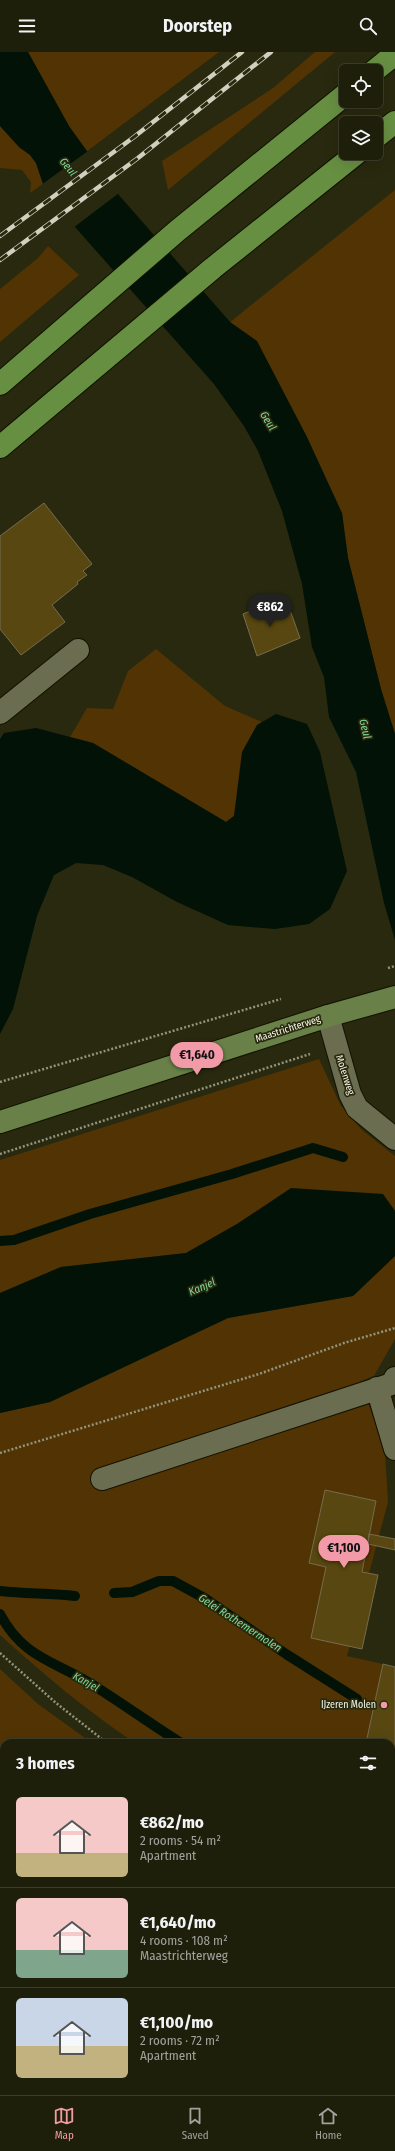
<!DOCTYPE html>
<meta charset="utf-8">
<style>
:root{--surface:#1e1f0a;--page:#2b2c18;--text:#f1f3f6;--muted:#a1a29c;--line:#3c3d2b;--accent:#f39aa9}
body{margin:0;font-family:"Fira Sans Condensed",sans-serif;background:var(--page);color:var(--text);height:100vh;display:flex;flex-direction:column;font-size:15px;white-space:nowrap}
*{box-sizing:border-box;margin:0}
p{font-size:13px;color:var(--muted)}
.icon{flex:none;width:22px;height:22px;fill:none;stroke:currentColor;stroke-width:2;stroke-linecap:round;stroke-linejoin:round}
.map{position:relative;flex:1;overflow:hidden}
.panel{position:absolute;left:0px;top:1687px;width:395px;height:356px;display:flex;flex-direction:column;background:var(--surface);border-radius:12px 12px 0 0;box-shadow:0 4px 16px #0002,0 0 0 1px var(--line)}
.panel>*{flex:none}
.controls{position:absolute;left:339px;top:12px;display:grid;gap:8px}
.controls a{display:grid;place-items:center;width:44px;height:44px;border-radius:6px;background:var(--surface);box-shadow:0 4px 16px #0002,0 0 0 1px var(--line);font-size:20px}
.price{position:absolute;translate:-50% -34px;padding:0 9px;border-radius:14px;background:var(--accent);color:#111;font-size:13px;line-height:26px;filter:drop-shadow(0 1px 2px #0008)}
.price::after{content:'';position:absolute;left:50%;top:24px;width:12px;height:9px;margin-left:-6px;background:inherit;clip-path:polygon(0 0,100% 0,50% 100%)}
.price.on{background:#222;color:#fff}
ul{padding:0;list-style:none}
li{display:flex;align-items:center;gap:12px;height:100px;padding:0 16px}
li+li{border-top:1px solid var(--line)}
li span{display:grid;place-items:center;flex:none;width:112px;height:80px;border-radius:6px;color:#555}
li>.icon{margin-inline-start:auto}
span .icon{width:48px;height:48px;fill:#fffc;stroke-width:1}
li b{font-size:17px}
h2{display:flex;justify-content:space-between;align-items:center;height:48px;padding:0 16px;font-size:17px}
header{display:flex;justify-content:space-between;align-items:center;height:52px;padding:0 16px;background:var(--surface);font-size:18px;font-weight:700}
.tab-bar{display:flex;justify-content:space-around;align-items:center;height:56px;border-top:1px solid var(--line);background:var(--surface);font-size:11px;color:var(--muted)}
.tab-bar a{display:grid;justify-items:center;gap:2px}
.tab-bar .on{color:var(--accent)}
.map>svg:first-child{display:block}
.green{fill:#523304}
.water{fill:#021206}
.pier{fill:#28290e}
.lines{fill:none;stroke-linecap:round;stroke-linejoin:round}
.stream{stroke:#021206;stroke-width:10}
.building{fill:#584710;stroke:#766c50}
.minor-casing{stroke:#111200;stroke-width:24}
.major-casing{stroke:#111200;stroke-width:24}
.highway-casing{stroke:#111200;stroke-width:24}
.path{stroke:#92947e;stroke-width:2.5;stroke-dasharray:2 2;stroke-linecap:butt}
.minor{stroke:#6b6d50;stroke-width:22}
.major{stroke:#698148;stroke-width:22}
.highway{stroke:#678f42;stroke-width:22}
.rail-casing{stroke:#cfd1be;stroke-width:4.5}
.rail{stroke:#28290e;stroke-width:3;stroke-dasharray:9;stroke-linecap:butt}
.poi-dot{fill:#f39aa9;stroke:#28290e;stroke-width:1.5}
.labels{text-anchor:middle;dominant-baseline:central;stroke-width:3.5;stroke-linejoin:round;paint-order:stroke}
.street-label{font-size:10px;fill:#f5f7e6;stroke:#28290e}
.poi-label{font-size:10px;fill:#f5f7e6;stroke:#28290e;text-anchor:end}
.water-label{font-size:11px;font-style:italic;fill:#80d799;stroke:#28290e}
</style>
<header><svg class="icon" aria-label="menu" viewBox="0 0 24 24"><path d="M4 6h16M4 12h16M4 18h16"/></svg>Doorstep<svg class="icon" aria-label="search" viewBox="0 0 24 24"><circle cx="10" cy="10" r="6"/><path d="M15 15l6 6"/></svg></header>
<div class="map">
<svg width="395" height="2043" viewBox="0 0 395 2043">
<rect width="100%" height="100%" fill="#28290e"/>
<path class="green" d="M 28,0 L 219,0 L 86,100 L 69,74 Z
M 315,0 L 335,0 L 168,138 L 162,109 L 273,36 Z
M 0,74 L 19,95 L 30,103 L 36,111 L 43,132 L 30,141 L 31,130 L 22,118 L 0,116 Z
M 395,138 L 395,682 L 381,637 L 348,506 L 342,461 L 230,270 Z
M 48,194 L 79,223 L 0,290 L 0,237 L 38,206 Z
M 156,597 L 225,654 L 262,670 L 257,673 L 238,739 L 234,764 L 226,770 L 93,691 L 70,685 L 87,656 L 113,657 L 128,619 Z
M 319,1007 L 341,1054 L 362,1078 L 395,1104 L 395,1159 L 382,1142 L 237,1172 L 186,1201 L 61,1215 L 0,1241 L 0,1108 Z
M 395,1204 L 395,1287 L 374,1324 L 361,1329 L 385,1401 L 388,1450 L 347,1604 L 383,1612 L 366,1691 L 135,1691 C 87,1659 43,1622 0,1583 L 0,1361 L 50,1350 L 228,1266 L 353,1244 Z
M 0,1617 L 38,1652 L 92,1691 L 4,1691 L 4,2039 L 372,2039 L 372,2043 L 0,2043 Z
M 391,1777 L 395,1778 L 395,1841 L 391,1868 Z"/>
<path class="water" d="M 0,0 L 28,0 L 69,74 L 118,142 L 230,270 L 257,289 L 307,385 L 342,461 L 348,506 L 381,637 L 395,682 L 395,888 L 384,851 L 356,720 L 329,665 L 324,625 L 312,595 L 302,532 L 282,459 L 258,399 L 244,374 L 214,332 L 75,175 L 43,132 L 36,111 L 30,103 L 19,95 L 0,74 Z
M 276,662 L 307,672 L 320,700 L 347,819 L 330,857 L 309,872 L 275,877 L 228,873 L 177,850 L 132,825 L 103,813 L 76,811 L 54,823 L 37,864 L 13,957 L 0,982 L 0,687 L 4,681 L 36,676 L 93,691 L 226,770 L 234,764 L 242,700 L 257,673 Z
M 291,1136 L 383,1142 L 395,1159 L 395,1204 L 353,1244 L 228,1266 L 50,1350 L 0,1361 L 0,1241 L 61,1215 L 186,1201 L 237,1172 Z"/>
<path class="pier" d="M 88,99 L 119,141 L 73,176 L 41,133 Z"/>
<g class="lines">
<path class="stream" d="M 0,1189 L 14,1188 L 90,1162 L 232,1122 L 313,1096 L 343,1105
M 0,1539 C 25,1542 50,1541 75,1544
M 114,1541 L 132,1540 L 159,1529 L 173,1529 L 206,1547 L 286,1602 L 357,1647
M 0,1562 C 23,1606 55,1609 93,1633 C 123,1652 151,1672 181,1691"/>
</g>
<path class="building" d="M 44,451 L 92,512 L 83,519 L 87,523 L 77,530 L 78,532 L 52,553 L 65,570 L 21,603 L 0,577 L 0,484 Z
M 272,550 L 276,562 L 290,558 L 300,586 L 257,604 L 243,562 Z
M 325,1438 L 376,1449 L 362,1520 L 378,1523 L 362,1597 L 311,1586 L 326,1515 L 309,1511 Z
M 369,1482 L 395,1487 L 395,1498 L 368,1492 Z
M 383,1612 L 395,1615 L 395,1723 L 392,1740 L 391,1691 L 366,1691 Z"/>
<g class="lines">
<defs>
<path id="minor" d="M 0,661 L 78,598
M 328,964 L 350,1042 L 357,1056 L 395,1087
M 377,1336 L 395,1397
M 102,1427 L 392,1332 L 395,1326"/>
<path id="major" d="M 0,1070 L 328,964 L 395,945"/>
<path id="highway" d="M 374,19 L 395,2
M 376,85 L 395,70
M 0,332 L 177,179 L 346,42
M 0,395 L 213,216 L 357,101"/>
</defs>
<use href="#minor" class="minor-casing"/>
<use href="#major" class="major-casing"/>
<use href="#highway" class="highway-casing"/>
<path class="path" d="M 388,916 L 395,914
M 0,1030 L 281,947
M 0,1102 L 310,1002
M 0,1401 L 259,1322 L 344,1291 L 395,1276
M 0,1601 L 56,1651 L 107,1691
M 391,1876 L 395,1878"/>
<use href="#minor" class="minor"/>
<use href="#major" class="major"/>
<use href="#highway" class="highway"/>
<defs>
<path id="rail" d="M 0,184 L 134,85 L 242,0
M 0,208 L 138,106 L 271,0"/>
</defs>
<use href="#rail" class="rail-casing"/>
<use href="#rail" class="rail"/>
</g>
<circle class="poi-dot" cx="384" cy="1653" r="4"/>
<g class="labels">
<g class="street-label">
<text transform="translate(288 977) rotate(-18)">Maastrichterweg</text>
<text transform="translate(345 1023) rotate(72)">Molenweg</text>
</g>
<g class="poi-label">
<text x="376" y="1653">IJzeren Molen</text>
</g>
<g class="water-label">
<text transform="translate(68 115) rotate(51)">Geul</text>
<text transform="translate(268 369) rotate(58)">Geul</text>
<text transform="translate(365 677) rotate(76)">Geul</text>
<text transform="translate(202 1235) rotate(-23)">Kanjel</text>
<text transform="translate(240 1571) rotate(33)">Gelei Rothemermolen</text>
<text transform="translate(86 1630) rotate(29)">Kanjel</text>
</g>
</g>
</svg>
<div class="controls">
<a><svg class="icon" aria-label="locate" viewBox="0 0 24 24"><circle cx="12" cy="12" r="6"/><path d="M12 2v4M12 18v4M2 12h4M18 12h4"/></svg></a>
<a><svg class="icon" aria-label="layers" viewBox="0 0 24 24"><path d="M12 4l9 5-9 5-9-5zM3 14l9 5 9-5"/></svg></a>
</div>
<b class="price on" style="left:270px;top:576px">€862</b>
<b class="price" style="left:197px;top:1024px">€1,640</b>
<b class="price" style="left:344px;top:1517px">€1,100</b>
<section class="panel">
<h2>3 homes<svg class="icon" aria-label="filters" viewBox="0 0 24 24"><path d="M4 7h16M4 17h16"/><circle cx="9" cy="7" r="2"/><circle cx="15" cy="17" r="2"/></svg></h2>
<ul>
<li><span style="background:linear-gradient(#f6c9c9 70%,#c2b280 0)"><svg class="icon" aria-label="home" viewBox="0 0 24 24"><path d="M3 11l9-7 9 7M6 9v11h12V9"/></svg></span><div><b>€862/mo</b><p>2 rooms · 54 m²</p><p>Apartment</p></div></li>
<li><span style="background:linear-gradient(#f6c9c9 65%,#7fa58c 0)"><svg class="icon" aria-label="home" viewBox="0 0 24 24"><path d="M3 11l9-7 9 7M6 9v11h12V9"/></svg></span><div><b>€1,640/mo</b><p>4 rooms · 108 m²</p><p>Maastrichterweg</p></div></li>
<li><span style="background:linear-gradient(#c9d6e8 60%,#c2b280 0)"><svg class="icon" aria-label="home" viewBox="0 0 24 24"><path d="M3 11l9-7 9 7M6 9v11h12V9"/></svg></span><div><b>€1,100/mo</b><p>2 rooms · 72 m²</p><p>Apartment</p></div></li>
</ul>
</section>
</div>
<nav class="tab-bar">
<a class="on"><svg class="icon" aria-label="map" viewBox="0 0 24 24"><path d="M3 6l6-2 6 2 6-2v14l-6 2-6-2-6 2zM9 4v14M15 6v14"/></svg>Map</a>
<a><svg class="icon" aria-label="saved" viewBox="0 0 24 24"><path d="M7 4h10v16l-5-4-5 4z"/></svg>Saved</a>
<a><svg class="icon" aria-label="home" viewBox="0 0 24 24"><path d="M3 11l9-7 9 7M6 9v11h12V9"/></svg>Home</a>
</nav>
